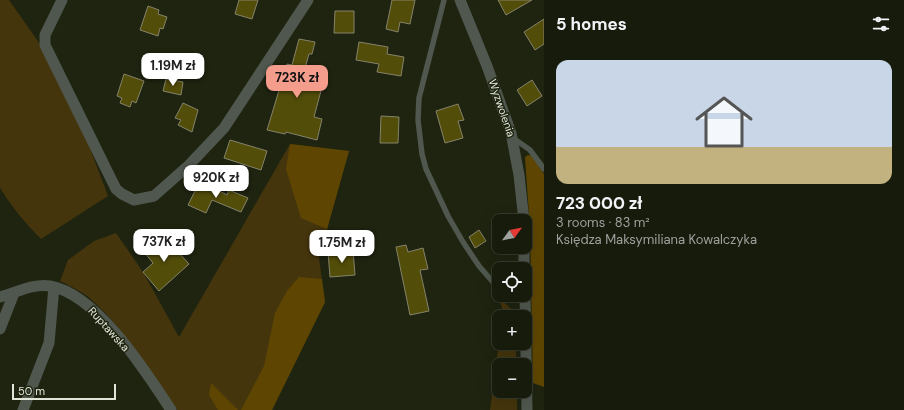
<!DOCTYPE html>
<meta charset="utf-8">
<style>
:root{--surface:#161b0c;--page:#1f2415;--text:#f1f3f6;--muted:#9ea19d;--line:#35392d;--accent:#f59d8d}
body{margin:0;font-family:"DM Sans",sans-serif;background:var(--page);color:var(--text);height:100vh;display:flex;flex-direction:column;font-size:15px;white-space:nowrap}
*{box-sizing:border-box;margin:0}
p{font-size:13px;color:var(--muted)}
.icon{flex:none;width:22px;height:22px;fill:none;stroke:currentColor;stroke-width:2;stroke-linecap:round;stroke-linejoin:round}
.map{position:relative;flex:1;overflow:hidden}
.details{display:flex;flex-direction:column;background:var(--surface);width:360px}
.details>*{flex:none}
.needle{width:26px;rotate:57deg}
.tools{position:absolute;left:492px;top:214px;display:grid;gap:8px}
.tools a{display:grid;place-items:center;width:40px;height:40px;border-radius:8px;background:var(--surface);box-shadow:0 4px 16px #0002,0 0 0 1px var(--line);font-size:20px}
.scale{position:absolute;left:12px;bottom:10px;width:104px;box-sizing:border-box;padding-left:4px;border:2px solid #e1e6d9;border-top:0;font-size:11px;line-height:14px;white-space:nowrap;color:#e1e6d9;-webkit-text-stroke:3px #1e2410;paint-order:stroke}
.price{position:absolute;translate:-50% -34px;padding:0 9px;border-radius:8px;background:#fff;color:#222;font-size:13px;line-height:26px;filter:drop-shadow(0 1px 2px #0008)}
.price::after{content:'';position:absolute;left:50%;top:24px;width:12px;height:9px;margin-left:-6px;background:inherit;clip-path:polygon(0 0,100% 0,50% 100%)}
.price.current{background:var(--accent);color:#111}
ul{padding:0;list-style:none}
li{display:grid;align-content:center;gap:8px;height:212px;padding:0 12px}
li span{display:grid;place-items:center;height:124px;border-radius:12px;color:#555}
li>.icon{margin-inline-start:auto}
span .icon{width:72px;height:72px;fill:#fffc;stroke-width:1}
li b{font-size:17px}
h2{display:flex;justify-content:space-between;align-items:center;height:48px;padding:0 12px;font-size:17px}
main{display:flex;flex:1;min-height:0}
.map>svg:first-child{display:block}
.green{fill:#45350d}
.forest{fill:#5e4602}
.building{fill:#534d0a;stroke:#85836a}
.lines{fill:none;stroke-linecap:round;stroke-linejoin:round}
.service{stroke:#4f574e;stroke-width:5.5}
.minor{stroke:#4f574e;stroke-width:11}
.tertiary{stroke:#4f574e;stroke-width:11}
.labels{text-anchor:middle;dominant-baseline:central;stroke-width:3;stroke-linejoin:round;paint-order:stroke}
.street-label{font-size:11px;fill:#e1e6d9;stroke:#1e2410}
</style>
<main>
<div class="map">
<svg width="544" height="410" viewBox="0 0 544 410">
<rect width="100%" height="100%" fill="#1e2410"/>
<path class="green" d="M 0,0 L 9,0 L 42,47 L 88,143 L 108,196 L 41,239 C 25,223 12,207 0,188 Z
M 290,144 L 349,151 L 319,258 L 325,302 L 272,410 L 177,410 C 163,389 149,369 134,349 C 122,333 110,316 94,302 C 85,293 72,287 60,281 L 68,260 L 94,241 L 116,233 L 143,272 L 179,337 Z
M 499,298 L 515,312 L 516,317 L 502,317 L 503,311 Z
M 499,342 L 499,343 L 516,343 L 516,365 L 499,365 L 499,391 L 517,391 L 517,410 L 490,410 Z"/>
<path class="forest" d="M 290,144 L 349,151 L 327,229 L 301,218 L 286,169 Z
M 528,155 L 532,156 L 544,174 L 544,387 L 533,383 L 530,229 L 525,157 Z
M 299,277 L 322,279 L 325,302 L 272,410 L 241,410 L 264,366 L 275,313 L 287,291 Z
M 211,383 L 238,410 L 218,410 L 209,395 Z"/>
<path class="building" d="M 239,0 L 258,0 L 252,19 L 235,14 Z
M 392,0 L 415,0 L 410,24 L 400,22 L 398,32 L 386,29 Z
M 498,0 L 532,0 L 506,15 Z
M 148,6 L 159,10 L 158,14 L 167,17 L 163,29 L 160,28 L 158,36 L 140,30 Z
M 335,11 L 354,11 L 354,33 L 334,33 Z
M 544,19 L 544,44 L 535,50 L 524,32 Z
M 299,39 L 315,42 L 312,54 L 309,54 L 301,82 L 322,87 L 314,117 L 322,119 L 317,140 L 286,132 L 285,134 L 267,130 L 287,64 L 292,65 Z
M 359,42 L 388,47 L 387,54 L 404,57 L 401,76 L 377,72 L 379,64 L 356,60 Z
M 124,74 L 144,81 L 136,103 L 132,101 L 130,107 L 120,103 L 122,98 L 117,96 Z
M 166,79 L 183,82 L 181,95 L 163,91 Z
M 532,80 L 542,96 L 527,106 L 517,90 Z
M 183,103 L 198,110 L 192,132 L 178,125 L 181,120 L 175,118 Z
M 458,104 L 464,120 L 458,121 L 463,138 L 445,143 L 436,111 Z
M 381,116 L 399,117 L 398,143 L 380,143 Z
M 230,140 L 267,151 L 261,170 L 224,158 Z
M 198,185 L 206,189 L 208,185 L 227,195 L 229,190 L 248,198 L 241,212 L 212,200 L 206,213 L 188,205 Z
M 479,230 L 486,241 L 475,248 L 469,237 Z
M 163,235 L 189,264 L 159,291 L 143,272 L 153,263 L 144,252 Z
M 406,245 L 408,252 L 423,248 L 428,269 L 420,270 L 429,311 L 410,315 L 396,247 Z
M 353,250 L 355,275 L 330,277 L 328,252 Z"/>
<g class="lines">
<path class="service" d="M 444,0 L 419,98 L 418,120 L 422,154 L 426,169 L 448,216 L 463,242 L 479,266 L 499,289
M 513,138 L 530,150 L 544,169
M 506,295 L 519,300 L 525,300"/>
<path class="minor" d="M 62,0 L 45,35 L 45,45 L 116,189 L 122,194 L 134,200 L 154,196 L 189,165 L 224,128 L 308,0
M 0,297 C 15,293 34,283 50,286 C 97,294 146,372 171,410
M 0,329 L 14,293
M 23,410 L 49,343 L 54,287"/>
<path class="tertiary" d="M 460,0 L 487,66 L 511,133 L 519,175 L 524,221
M 524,247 L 524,269
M 525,295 L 527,410"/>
</g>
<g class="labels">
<g class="street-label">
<text transform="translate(502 108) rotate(71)">Wyzwolenia</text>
<text transform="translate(109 329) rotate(48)">Ruptawska</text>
</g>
</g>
</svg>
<div class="tools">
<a><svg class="needle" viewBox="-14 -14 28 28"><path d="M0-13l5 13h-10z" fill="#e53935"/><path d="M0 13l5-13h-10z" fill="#9ea19d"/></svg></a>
<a><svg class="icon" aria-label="locate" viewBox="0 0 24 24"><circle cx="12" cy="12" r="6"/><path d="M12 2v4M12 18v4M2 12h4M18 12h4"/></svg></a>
<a>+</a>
<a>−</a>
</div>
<div class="scale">50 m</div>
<b class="price" style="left:173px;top:87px">1.19M zł</b>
<b class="price current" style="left:297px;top:99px">723K zł</b>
<b class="price" style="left:216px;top:199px">920K zł</b>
<b class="price" style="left:164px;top:263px">737K zł</b>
<b class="price" style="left:342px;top:264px">1.75M zł</b>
</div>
<section class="details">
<h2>5 homes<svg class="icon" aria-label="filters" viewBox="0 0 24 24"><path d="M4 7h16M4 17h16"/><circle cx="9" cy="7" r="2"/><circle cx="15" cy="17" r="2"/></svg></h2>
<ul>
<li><span style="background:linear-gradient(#c9d6e8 70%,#c2b280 0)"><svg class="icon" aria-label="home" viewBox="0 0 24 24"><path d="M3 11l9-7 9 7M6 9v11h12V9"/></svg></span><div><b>723 000 zł</b><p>3 rooms · 83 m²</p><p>Księdza Maksymiliana Kowalczyka</p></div></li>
</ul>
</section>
</main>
